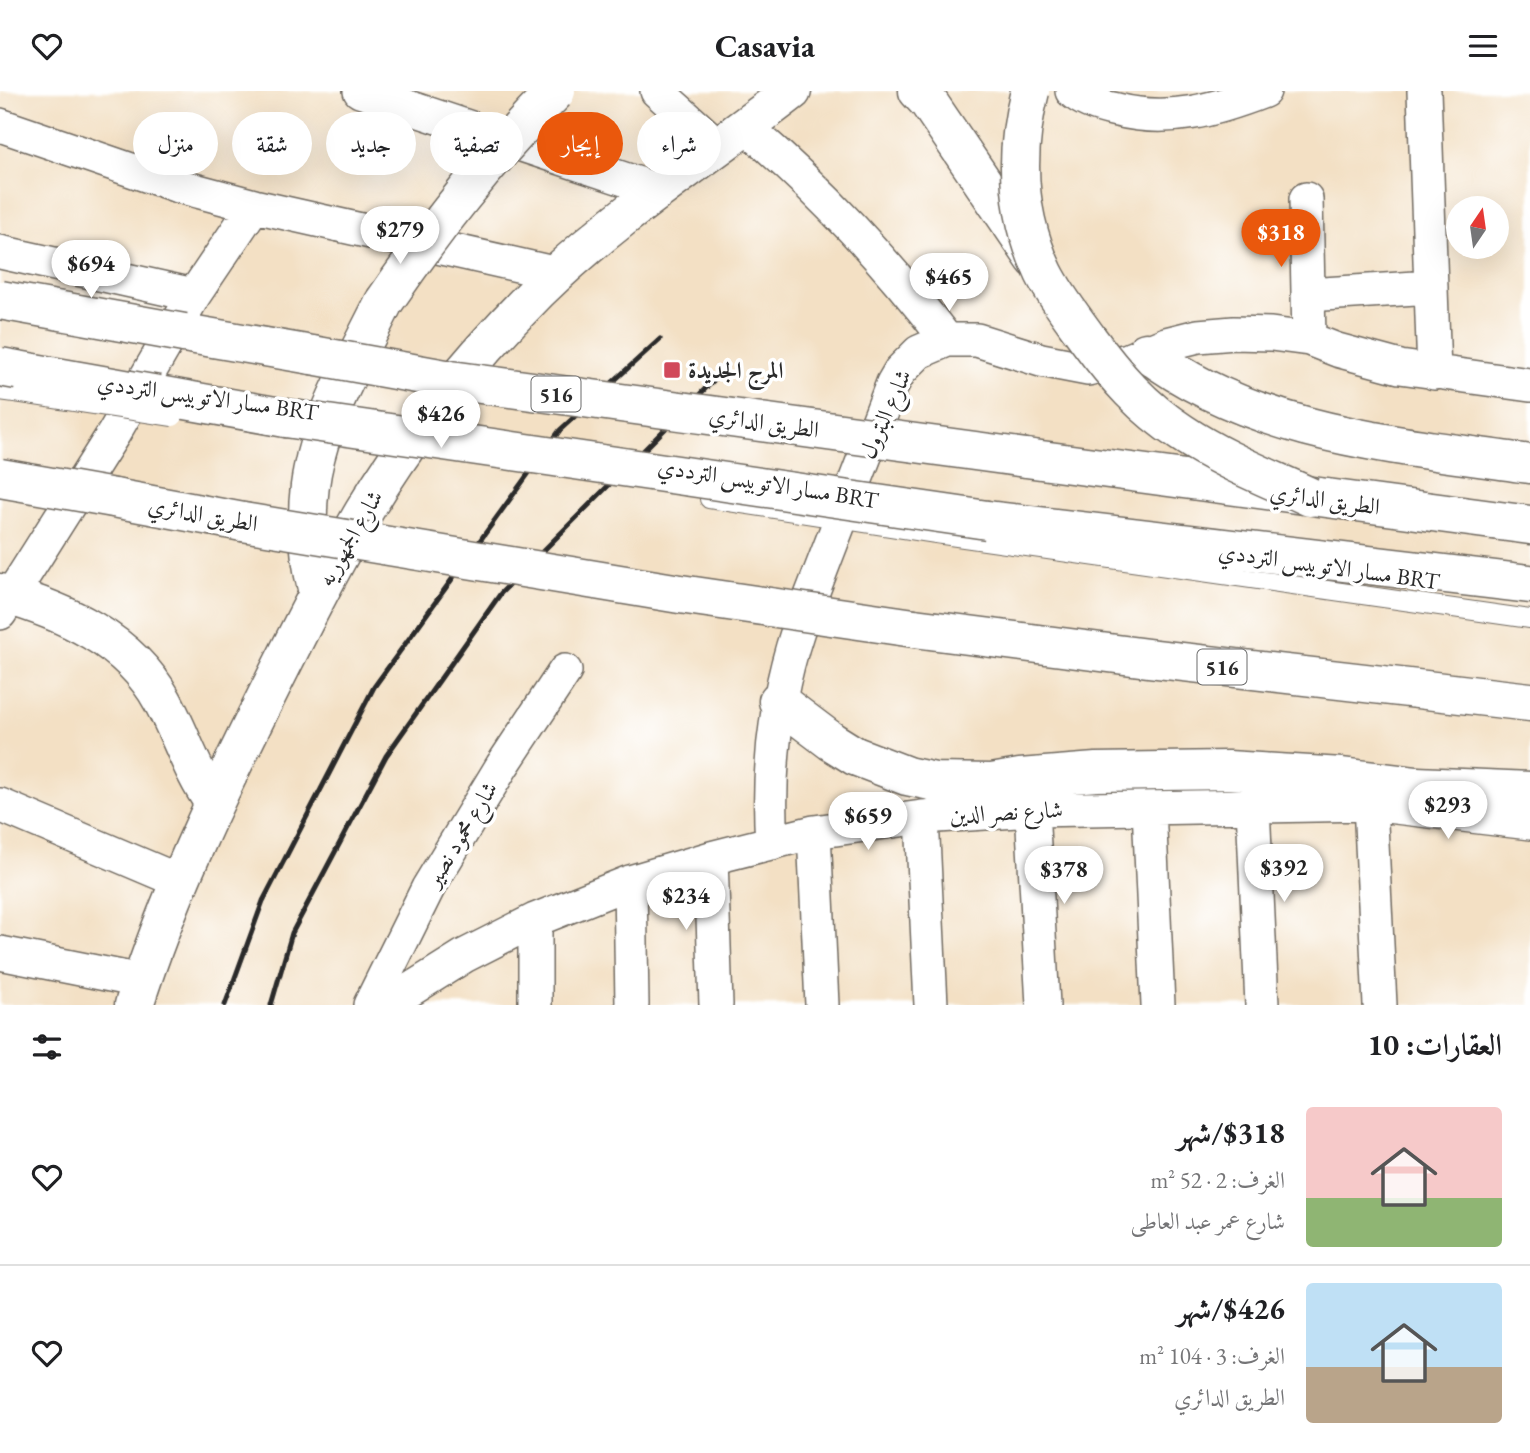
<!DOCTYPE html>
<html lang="ar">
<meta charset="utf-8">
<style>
:root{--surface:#fff;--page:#f2f2f2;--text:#202124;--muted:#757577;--line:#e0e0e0;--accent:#ea580c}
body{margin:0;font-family:"EB Garamond",Amiri,serif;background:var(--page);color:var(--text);direction:rtl;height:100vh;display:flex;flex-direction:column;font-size:26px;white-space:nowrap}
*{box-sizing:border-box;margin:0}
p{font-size:23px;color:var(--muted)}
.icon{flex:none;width:38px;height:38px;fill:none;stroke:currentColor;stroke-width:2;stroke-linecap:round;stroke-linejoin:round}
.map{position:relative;height:914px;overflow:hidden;direction:ltr}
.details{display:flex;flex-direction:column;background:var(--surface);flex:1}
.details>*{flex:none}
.banner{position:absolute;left:21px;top:21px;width:700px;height:63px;direction:rtl;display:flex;gap:14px}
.needle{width:46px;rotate:13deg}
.controls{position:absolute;left:1446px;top:105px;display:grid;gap:14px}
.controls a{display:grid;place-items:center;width:63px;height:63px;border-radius:50%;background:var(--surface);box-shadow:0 7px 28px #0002;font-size:35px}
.price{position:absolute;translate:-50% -60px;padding:0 16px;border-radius:24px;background:#fff;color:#222;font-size:23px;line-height:46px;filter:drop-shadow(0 2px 4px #0008)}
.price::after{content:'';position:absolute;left:50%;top:42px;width:21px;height:16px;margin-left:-10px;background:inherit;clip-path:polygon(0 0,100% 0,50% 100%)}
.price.current{background:var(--accent);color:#fff}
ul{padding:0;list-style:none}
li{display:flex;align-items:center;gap:21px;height:175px;padding:0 28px}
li+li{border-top:2px solid var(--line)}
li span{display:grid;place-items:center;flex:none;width:196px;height:140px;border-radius:7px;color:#555}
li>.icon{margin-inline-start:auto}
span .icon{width:84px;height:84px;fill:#fffc;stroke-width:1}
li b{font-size:30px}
h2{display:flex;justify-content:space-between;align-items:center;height:84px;padding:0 28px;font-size:30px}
.tag{padding:0 24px;border-radius:32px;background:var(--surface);box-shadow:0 7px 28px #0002;font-size:24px;line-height:63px}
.tag.current{background:var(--accent);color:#fff}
header{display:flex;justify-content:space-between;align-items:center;height:91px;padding:0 28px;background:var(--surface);font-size:32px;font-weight:700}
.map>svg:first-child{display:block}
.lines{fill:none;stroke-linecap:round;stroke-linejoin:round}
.service-casing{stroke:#716a61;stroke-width:20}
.minor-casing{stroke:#716a61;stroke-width:36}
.secondary-casing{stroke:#716a61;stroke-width:41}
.trunk-casing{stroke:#716a61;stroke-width:41}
.motorway-casing{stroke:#716a61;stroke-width:41}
.service{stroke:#fff;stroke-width:18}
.minor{stroke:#fff;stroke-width:33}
.secondary{stroke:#fff;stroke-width:38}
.trunk{stroke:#fff;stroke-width:38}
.motorway{stroke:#fff;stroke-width:38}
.rail{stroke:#2b2b2b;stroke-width:5}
.service-bridge-casing{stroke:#716a61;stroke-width:20;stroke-linecap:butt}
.trunk-bridge-casing{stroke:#716a61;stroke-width:41;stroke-linecap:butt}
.motorway-bridge-casing{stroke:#716a61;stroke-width:41;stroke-linecap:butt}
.service-bridge{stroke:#fff;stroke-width:18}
.trunk-bridge{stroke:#fff;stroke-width:38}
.motorway-bridge{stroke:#fff;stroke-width:38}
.poi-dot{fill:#d1495b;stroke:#fff;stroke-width:2.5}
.labels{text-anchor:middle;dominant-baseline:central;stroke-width:7;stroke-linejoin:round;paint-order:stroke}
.shield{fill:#fff;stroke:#6b6b6b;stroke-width:2}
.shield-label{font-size:21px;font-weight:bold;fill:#2b2b2b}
.poi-label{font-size:23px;font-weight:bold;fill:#2b2b2b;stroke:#fff;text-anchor:start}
.street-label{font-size:23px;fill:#2b2b2b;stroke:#fff}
</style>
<header><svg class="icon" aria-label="menu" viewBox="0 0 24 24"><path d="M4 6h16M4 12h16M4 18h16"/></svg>Casavia<svg class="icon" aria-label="heart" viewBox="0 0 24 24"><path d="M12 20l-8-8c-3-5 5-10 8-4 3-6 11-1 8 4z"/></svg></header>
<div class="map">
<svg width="1530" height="914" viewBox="0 0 1530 914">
<rect width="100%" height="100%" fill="#fff"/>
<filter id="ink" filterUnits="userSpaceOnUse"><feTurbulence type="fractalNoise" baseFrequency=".0143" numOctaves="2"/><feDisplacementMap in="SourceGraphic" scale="14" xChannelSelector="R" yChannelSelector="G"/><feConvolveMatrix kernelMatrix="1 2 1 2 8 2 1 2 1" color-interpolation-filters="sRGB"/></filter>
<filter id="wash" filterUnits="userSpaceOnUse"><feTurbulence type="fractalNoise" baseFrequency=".00686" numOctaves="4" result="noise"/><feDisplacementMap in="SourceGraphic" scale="28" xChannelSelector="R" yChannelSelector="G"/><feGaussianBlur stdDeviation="1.57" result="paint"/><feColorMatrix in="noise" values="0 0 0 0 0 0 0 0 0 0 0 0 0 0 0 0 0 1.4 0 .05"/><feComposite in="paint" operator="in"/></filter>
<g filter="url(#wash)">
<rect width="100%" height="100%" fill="#f3e0c4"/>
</g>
<g filter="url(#ink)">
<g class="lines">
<defs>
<path id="service" d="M 0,300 L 22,303
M 709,408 L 936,443 L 1530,528"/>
<path id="minor" d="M 360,0 L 657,99
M 657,0 L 718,55
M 1072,0 C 1083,10 1102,16 1117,19 C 1169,32 1215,19 1264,0
M 1424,0 L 1434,282
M 0,34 L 175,94 L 254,115 L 194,204 L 114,342 L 0,522
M 746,36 C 823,102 885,169 947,249
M 1306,108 L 1309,248
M 254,115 L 558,183
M 0,161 L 194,204
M 1308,204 L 1431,196
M 1370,713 L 1380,914
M 0,714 L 179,790
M 1253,715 L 1262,914
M 1149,717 L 1158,914
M 1032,719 L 1043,914
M 922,726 L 931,914
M 814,741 L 822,914
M 772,752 C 767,678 775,609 798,539 L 893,292 L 900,280 L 919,261 L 947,249 L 977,249 L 1041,269 L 1088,278 L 1128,269 L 1166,253 L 1198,245 L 1234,242 L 1271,243 L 1309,248 L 1337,259 L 1400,276 L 1530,294
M 711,767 L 716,914
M 630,791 L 632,914
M 535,829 L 535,914
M 0,862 L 141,890
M 370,914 L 428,797 L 502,675 L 565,580
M 386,914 L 464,865 L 535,829 L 630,791 L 711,767 L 814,741 L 922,726 L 1032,719 L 1370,713 L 1530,732"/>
<path id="secondary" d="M 134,914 C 168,807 216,706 266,606 C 297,544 328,482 363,422 C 411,341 472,266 538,200 C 616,124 707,66 792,0"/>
<path id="trunk" d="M 918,0 L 929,12 L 1035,168
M 184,242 L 312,264
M 1146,261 C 1255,344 1399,354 1530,373
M 1026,367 L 1530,434
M 318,502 C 287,380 332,316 384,211"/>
<path id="motorway" d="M 158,304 L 286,327
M 114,407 L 243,431
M 987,429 L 1530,493
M 0,502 C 64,520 129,549 162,609 C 181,643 191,679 213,710
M 914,537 L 1148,567 L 1530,611
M 778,610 L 831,650 L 855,665 L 907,685 L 935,691 L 992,692 L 1020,687 L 1096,681 L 1228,679 L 1342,686 L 1417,695 L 1530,700"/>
</defs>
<use href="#service" class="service-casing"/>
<use href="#minor" class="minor-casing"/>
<use href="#secondary" class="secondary-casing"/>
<use href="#trunk" class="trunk-casing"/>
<use href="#motorway" class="motorway-casing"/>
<use href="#service" class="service"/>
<use href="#minor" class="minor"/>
<use href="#secondary" class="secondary"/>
<use href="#trunk" class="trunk"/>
<use href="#motorway" class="motorway"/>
<path class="rail" d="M 225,914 L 263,810 L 374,596 L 560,339 L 660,248
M 271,914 L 292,842 L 386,665 L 501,502 L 713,290"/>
<defs>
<path id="service-bridge" d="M 22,303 L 173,326"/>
<path id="trunk-bridge" d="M 1030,0 C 1014,62 1016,123 1044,182 C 1056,206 1073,227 1088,248 C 1115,285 1143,317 1182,342 C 1222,369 1267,386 1310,406
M 0,209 L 184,242
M 384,211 C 436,135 491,65 556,0
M 312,264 L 451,289 L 1026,367"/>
<path id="motorway-bridge" d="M 0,276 L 158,304
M 286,327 L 987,429
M 0,387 L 114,407
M 243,431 L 680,503 L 914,537"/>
</defs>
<use href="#service-bridge" class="service-bridge-casing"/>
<use href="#trunk-bridge" class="trunk-bridge-casing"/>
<use href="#motorway-bridge" class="motorway-bridge-casing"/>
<use href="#service-bridge" class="service-bridge"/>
<use href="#trunk-bridge" class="trunk-bridge"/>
<use href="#motorway-bridge" class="motorway-bridge"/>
</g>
</g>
<rect class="poi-dot" x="663" y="270" width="18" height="18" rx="3.5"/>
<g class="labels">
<g class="shield">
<rect x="531.5" y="285.5" width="49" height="35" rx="5"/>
<rect x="1197.5" y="558.5" width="49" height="35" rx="5"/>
</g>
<g class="shield-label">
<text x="556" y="303">516</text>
<text x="1222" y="576">516</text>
</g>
<g class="poi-label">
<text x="688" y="279">المرج الجديدة</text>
</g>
<g class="street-label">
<text transform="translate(208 306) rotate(8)">مسار الاتوبيس الترددي BRT</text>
<text transform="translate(885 323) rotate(-66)">شارع البترول</text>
<text transform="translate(764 331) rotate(8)">الطريق الدائري</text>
<text transform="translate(768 392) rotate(9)">مسار الاتوبيس الترددي BRT</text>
<text transform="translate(1325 408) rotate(8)">الطريق الدائري</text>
<text transform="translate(203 423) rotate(10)">الطريق الدائري</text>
<text transform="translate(350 447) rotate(-60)">شارع الجمهوريه</text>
<text transform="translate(1329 475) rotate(8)">مسار الاتوبيس الترددي BRT</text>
<text transform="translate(1006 721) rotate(-3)">شارع نصر الدين</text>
<text transform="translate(461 743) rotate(-59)">شارع محمود نصير</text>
</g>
</g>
</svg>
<div class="controls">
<a><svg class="needle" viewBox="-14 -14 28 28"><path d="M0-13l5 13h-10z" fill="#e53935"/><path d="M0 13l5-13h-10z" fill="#757577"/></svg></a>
</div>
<b class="price" style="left:400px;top:175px">$279</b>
<b class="price current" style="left:1281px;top:178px">$318</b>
<b class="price" style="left:91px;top:209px">$694</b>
<b class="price" style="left:949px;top:222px">$465</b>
<b class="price" style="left:441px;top:359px">$426</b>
<b class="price" style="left:1448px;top:750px">$293</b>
<b class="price" style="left:868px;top:761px">$659</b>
<b class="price" style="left:1284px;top:813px">$392</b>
<b class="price" style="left:1064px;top:815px">$378</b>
<b class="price" style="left:686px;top:841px">$234</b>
<div class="banner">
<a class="tag">شراء</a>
<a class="tag current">إيجار</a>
<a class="tag">تصفية</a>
<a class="tag">جديد</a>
<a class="tag">شقة</a>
<a class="tag">منزل</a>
</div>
</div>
<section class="details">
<h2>العقارات: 10<svg class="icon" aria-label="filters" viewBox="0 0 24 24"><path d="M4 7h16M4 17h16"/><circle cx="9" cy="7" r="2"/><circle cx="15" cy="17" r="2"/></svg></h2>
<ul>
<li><span style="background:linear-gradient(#f6c9c9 65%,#8fb573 0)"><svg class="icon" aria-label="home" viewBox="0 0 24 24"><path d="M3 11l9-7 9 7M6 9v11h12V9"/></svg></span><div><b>$318/شهر</b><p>الغرف: 2 · 52 m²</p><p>شارع عمر عبد العاطى</p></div><svg class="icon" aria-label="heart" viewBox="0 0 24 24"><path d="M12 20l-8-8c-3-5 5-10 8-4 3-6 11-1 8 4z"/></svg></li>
<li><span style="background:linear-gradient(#bfe0f5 60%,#b9a48a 0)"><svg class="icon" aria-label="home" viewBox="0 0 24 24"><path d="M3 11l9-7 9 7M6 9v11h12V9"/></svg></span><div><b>$426/شهر</b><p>الغرف: 3 · 104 m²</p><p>الطريق الدائري</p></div><svg class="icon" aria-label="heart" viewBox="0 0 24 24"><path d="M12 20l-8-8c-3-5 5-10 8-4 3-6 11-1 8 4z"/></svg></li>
</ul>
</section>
